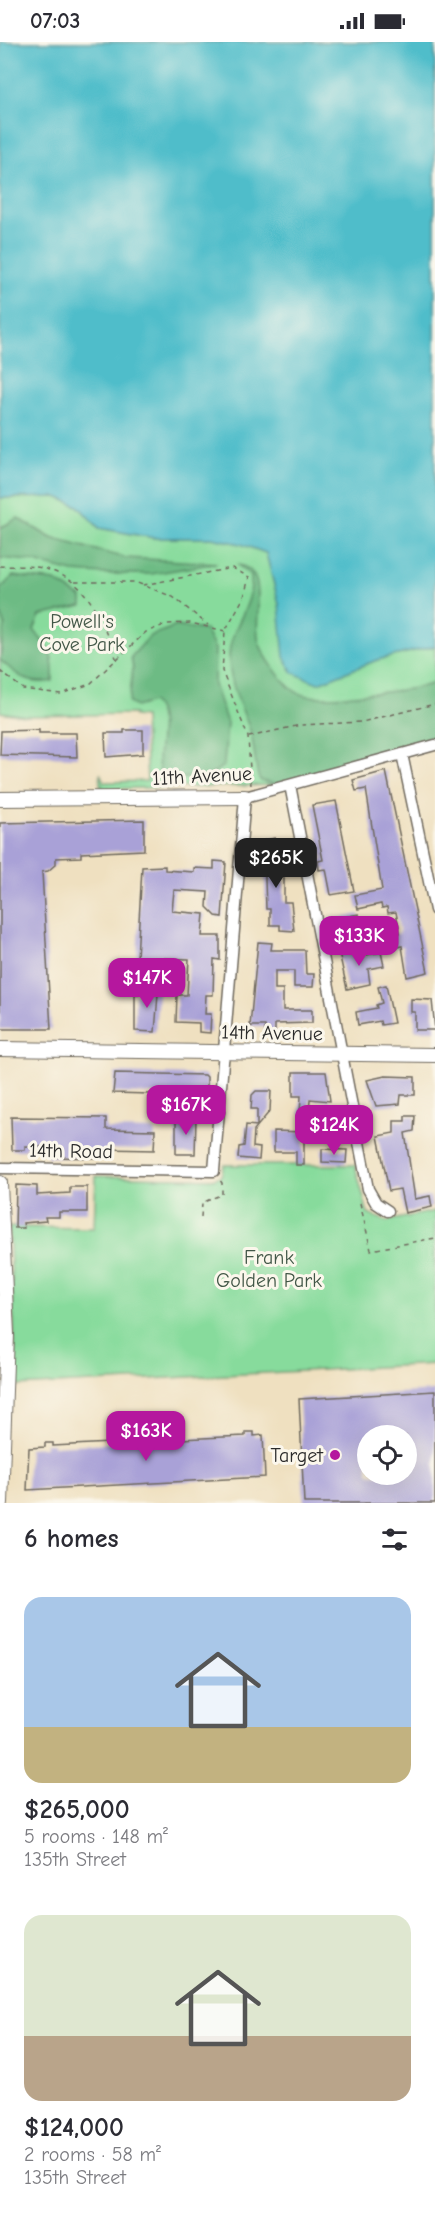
<!DOCTYPE html>
<meta charset="utf-8">
<style>
:root{--surface:#fff;--page:#f2f2f3;--text:#2b2b33;--muted:#7c7c81;--accent:#b5179e}
body{margin:0;font-family:"Comic Neue",sans-serif;background:var(--page);color:var(--text);height:100vh;display:flex;flex-direction:column;font-size:22px;white-space:nowrap}
*{box-sizing:border-box;margin:0}
p{font-size:20px;color:var(--muted)}
.icon{flex:none;width:33px;height:33px;fill:none;stroke:currentColor;stroke-width:2;stroke-linecap:round;stroke-linejoin:round}
.map{position:relative;height:1461px;overflow:hidden}
.drawer{display:flex;flex-direction:column;background:var(--surface);flex:1}
.drawer>*{flex:none}
.controls{position:absolute;left:357px;top:1383px;display:grid;gap:12px}
.controls a{display:grid;place-items:center;width:60px;height:60px;border-radius:50%;background:var(--surface);box-shadow:0 6px 24px #0002;font-size:30px}
.price{position:absolute;translate:-50% -51px;padding:0 14px;border-radius:12px;background:var(--accent);color:#fff;font-size:20px;line-height:39px;filter:drop-shadow(0 2px 3px #0008)}
.price::after{content:'';position:absolute;left:50%;top:36px;width:18px;height:14px;margin-left:-9px;background:inherit;clip-path:polygon(0 0,100% 0,50% 100%)}
.price.selected{background:#222;color:#fff}
ul{padding:0;list-style:none}
li{display:grid;align-content:center;gap:12px;height:318px;padding:0 24px}
li span{display:grid;place-items:center;height:186px;border-radius:18px;color:#555}
li>.icon{margin-inline-start:auto}
span .icon{width:108px;height:108px;fill:#fffc;stroke-width:1}
li b{font-size:26px}
h2{display:flex;justify-content:space-between;align-items:center;height:72px;padding:0 24px;font-size:26px}
.status{display:flex;justify-content:space-between;align-items:center;height:42px;padding:0 30px;background:var(--surface);direction:ltr}
.status svg{height:16px;fill:currentColor}
.map>svg:first-child{display:block}
.green{fill:#87db9c;stroke:#598364;stroke-width:1.5}
.forest{fill:#6dbb84;stroke:#4c7358;stroke-width:1.5}
.water{fill:#50bdca;stroke:#3e747a;stroke-width:1.5}
.building{fill:#a9a1d7;fill-rule:evenodd}
.lines{fill:none;stroke-linecap:round;stroke-linejoin:round}
.minor-casing{stroke:#706a5f;stroke-width:13}
.tertiary-casing{stroke:#706a5f;stroke-width:16}
.path{stroke:#706a5f;stroke-width:1.5;stroke-dasharray:4.5 4.5;stroke-linecap:butt}
.minor{stroke:#fff;stroke-width:10}
.tertiary{stroke:#fff;stroke-width:14}
.poi-dot{fill:#b5179e;stroke:#fbf7ec;stroke-width:2}
.labels{text-anchor:middle;dominant-baseline:central;stroke-width:6;stroke-linejoin:round;paint-order:stroke}
.park-label{font-size:20px;fill:#425747;stroke:#fbf7ec}
.street-label{font-size:20px;fill:#2b2b2b;stroke:#fbf7ec}
.poi-label{font-size:20px;fill:#2b2b2b;stroke:#fbf7ec;text-anchor:end}
</style>
<div class="status"><b>07:03</b><svg viewBox="0 0 49 12"><path d="M0 12V9h3v3zM5 12V6h3v6zM10 12V3h3v9zM15 12V0h3v12zM26 1h20v11H26zM47 4h2v5h-2z"/></svg></div>
<div class="map">
<svg width="435" height="1461" viewBox="0 0 435 1461">
<rect width="100%" height="100%" fill="#fbf7ec"/>
<filter id="ink" filterUnits="userSpaceOnUse"><feTurbulence type="fractalNoise" baseFrequency=".0167" numOctaves="2"/><feDisplacementMap in="SourceGraphic" scale="12" xChannelSelector="R" yChannelSelector="G"/><feConvolveMatrix kernelMatrix="1 2 1 2 8 2 1 2 1" color-interpolation-filters="sRGB"/></filter>
<filter id="wash" filterUnits="userSpaceOnUse"><feTurbulence type="fractalNoise" baseFrequency=".008" numOctaves="4" result="noise"/><feDisplacementMap in="SourceGraphic" scale="24" xChannelSelector="R" yChannelSelector="G"/><feGaussianBlur stdDeviation="1.35" result="paint"/><feColorMatrix in="noise" values="0 0 0 0 0 0 0 0 0 0 0 0 0 0 0 0 0 1.4 0 .05"/><feComposite in="paint" operator="in"/></filter>
<g filter="url(#wash)">
<rect width="100%" height="100%" fill="#efe0c0"/>
<path class="green" d="M 57,455 L 78,464 L 99,486 L 154,496 L 212,496 L 241,502 L 266,511 L 279,562 L 318,641 L 377,618 L 435,604 L 435,698 L 279,743 L 100,747 L 102,743 L 100,743 L 100,731 L 104,740 L 147,739 L 144,675 L 134,674 L 134,672 L 26,674 L 0,670 L 0,496 L 51,496 L 18,476 L 0,486 L 0,456 Z
M 224,1123 L 355,1123 L 368,1172 L 387,1179 L 435,1169 L 435,1322 L 17,1344 L 9,1185 L 94,1186 L 96,1134 L 212,1137 L 221,1134 Z"/>
<path class="forest" d="M 18,476 L 51,496 L 126,516 L 217,521 L 151,532 L 105,532 L 73,530 L 31,519 L 0,516 L 0,486 Z
M 238,523 C 271,528 252,578 259,600 C 263,613 285,645 298,651 C 313,658 345,654 362,652 C 386,650 413,648 435,641 L 435,695 L 279,743 L 261,739 L 258,734 C 255,719 254,702 250,688 C 242,666 229,641 229,617 C 228,585 254,568 251,534 Z
M 13,534 L 55,539 L 82,556 L 82,564 L 40,574 L 34,588 C 50,608 54,612 53,639 C 27,644 19,634 0,618 L 5,583 L 0,570 L 0,547 Z
M 176,584 L 205,588 L 215,607 L 214,643 L 227,681 L 224,723 L 208,735 L 163,737 C 149,717 172,679 152,660 L 136,665 L 129,661 L 133,626 L 131,615 L 150,594 Z"/>
<path class="water" d="M 0,0 L 435,0 L 435,604 L 377,618 L 318,641 L 293,631 L 284,615 L 279,562 L 266,511 L 241,502 L 212,496 L 154,496 L 99,486 L 78,464 L 57,455 L 0,456 Z"/>
<g id="blocks">
<path class="building" d="M 39,688 L 39,691 L 76,691 L 77,715 L 0,713 L 1,689 Z
M 124,688 L 143,688 L 143,712 L 106,715 L 105,691 L 124,691 Z
M 386,729 L 428,930 L 407,935 L 402,904 L 382,908 L 380,895 L 400,891 L 396,870 L 388,871 L 387,865 L 382,866 L 381,862 L 358,867 L 355,853 L 382,848 L 366,747 L 356,749 L 353,738 Z
M 336,759 L 354,849 L 331,853 L 326,827 L 319,828 L 318,819 L 323,818 L 312,763 Z
M 144,778 L 144,808 L 81,811 L 81,815 L 56,816 L 56,822 L 48,829 L 42,830 L 51,987 L 0,987 L 0,781 Z
M 275,796 L 284,837 L 284,860 L 291,860 L 294,889 L 280,888 L 280,883 L 270,883 L 270,867 L 266,867 L 264,807 L 266,806 L 265,798 Z
M 214,819 L 226,820 L 222,875 L 216,874 L 207,865 L 208,850 L 174,848 L 172,869 L 204,872 L 202,894 L 220,894 L 220,918 L 214,917 L 213,953 L 206,953 L 205,972 L 211,972 L 210,991 L 199,990 L 199,981 L 176,980 L 177,953 L 187,953 L 189,917 L 157,916 L 156,936 L 147,935 L 148,916 L 137,916 L 142,825 L 165,824 L 165,828 L 194,830 L 194,826 L 214,827 Z
M 359,872 L 363,896 L 355,897 L 352,884 L 331,889 L 329,878 Z
M 258,900 L 272,901 L 271,908 L 305,908 L 306,932 L 314,932 L 313,945 L 294,945 L 294,929 L 275,929 L 275,947 L 283,947 L 283,968 L 312,968 L 312,981 L 275,982 L 275,992 L 265,992 L 265,984 L 250,984 Z
M 359,906 L 361,914 L 381,910 L 384,924 L 368,927 L 370,942 L 347,947 L 339,910 Z
M 148,939 L 159,940 L 155,990 L 135,989 L 135,952 L 147,952 Z
M 386,943 L 394,981 L 381,983 L 380,979 L 358,983 L 356,970 L 377,966 L 376,963 L 382,961 L 378,945 Z
M 411,957 L 432,958 L 435,988 L 415,988 L 415,970 L 411,970 Z
M 293,1030 L 326,1030 L 330,1059 L 310,1057 L 309,1072 L 300,1072 L 301,1054 L 293,1054 Z
M 115,1031 L 205,1033 L 207,1035 L 207,1058 L 188,1057 L 188,1053 L 113,1051 Z
M 385,1034 L 415,1035 L 415,1053 L 401,1053 L 400,1062 L 376,1064 L 367,1038 Z
M 256,1049 L 271,1049 L 270,1069 L 254,1088 L 253,1105 L 260,1106 L 259,1118 L 238,1116 L 239,1105 L 244,1104 L 246,1083 L 257,1084 L 257,1067 L 251,1067 L 252,1053 Z
M 307,1074 L 332,1074 L 331,1088 L 307,1088 Z
M 405,1074 L 415,1074 L 414,1089 L 405,1091 L 415,1157 L 430,1154 L 432,1165 L 405,1171 L 400,1147 L 389,1149 L 378,1094 L 394,1091 L 394,1079 L 405,1079 Z
M 11,1075 L 106,1076 L 106,1087 L 155,1088 L 154,1108 L 105,1107 L 105,1116 L 47,1115 L 47,1105 L 25,1104 L 25,1108 L 12,1108 Z
M 176,1076 L 196,1076 L 195,1112 L 176,1112 Z
M 274,1089 L 304,1090 L 304,1123 L 296,1123 L 296,1110 L 274,1110 Z
M 322,1107 L 347,1108 L 346,1121 L 322,1120 Z
M 16,1143 L 37,1144 L 37,1153 L 70,1151 L 70,1145 L 87,1145 L 87,1170 L 59,1170 L 59,1175 L 45,1175 L 46,1179 L 23,1181 L 24,1186 L 15,1186 Z
M 435,1349 L 435,1461 L 304,1461 L 299,1357 ZM 368,1394 L 406,1394 L 406,1432 L 368,1432 Z
M 148,1388 L 159,1388 L 159,1398 L 245,1394 L 245,1390 L 254,1390 L 254,1394 L 263,1393 L 265,1435 L 27,1448 L 29,1406 L 45,1405 L 45,1401 L 53,1401 L 53,1404 L 149,1399 Z"/>
</g>
</g>
<g filter="url(#ink)">
<use href="#blocks" fill-opacity="0" stroke="#706a5f" stroke-width="1.5"/>
<g class="lines">
<defs>
<path id="minor" d="M 402,712 L 435,868
M 290,743 L 368,1147 L 376,1161 L 388,1169
M 0,1126 L 214,1129 L 245,755 L 435,703"/>
<path id="tertiary" d="M 0,757 L 245,755
M 0,1007 L 435,1013
M 0,1141 L 7,1292 L 1,1461"/>
</defs>
<use href="#minor" class="minor-casing"/>
<use href="#tertiary" class="tertiary-casing"/>
<path class="path" d="M 0,524 C 13,525 29,523 42,526 C 91,538 99,576 117,618
M 75,540 L 135,540 L 173,555 L 208,583
M 143,543 L 232,526 L 249,535 L 244,555 L 225,589 L 222,629 L 248,695 L 251,744
M 0,629 L 23,647 L 61,652 L 90,642 L 146,590 L 167,582 L 190,581 L 225,589
M 249,695 L 300,683 L 362,680 L 435,662
M 360,1161 L 371,1208 L 435,1196
M 201,1175 L 202,1161 L 222,1152 L 222,1141 L 219,1137"/>
<use href="#minor" class="minor"/>
<use href="#tertiary" class="tertiary"/>
</g>
</g>
<circle class="poi-dot" cx="335" cy="1413" r="6"/>
<g class="labels">
<g class="park-label">
<text x="82" y="579">Powell's<tspan x="82" dy="23">Cove Park</tspan></text>
<text x="269" y="1215">Frank<tspan x="269" dy="23">Golden Park</tspan></text>
</g>
<g class="street-label">
<text transform="translate(202 734) rotate(-3)">11th Avenue</text>
<text transform="translate(272 991) rotate(1)">14th Avenue</text>
<text transform="translate(71 1109) rotate(1)">14th Road</text>
</g>
<g class="poi-label">
<text x="323" y="1413">Target</text>
</g>
</g>
</svg>
<div class="controls">
<a><svg class="icon" aria-label="locate" viewBox="0 0 24 24"><circle cx="12" cy="12" r="6"/><path d="M12 2v4M12 18v4M2 12h4M18 12h4"/></svg></a>
</div>
<b class="price selected" style="left:276px;top:847px">$265K</b>
<b class="price" style="left:359px;top:925px">$133K</b>
<b class="price" style="left:147px;top:967px">$147K</b>
<b class="price" style="left:186px;top:1094px">$167K</b>
<b class="price" style="left:334px;top:1114px">$124K</b>
<b class="price" style="left:146px;top:1420px">$163K</b>
</div>
<section class="drawer">
<h2>6 homes<svg class="icon" aria-label="filters" viewBox="0 0 24 24"><path d="M4 7h16M4 17h16"/><circle cx="9" cy="7" r="2"/><circle cx="15" cy="17" r="2"/></svg></h2>
<ul>
<li><span style="background:linear-gradient(#a9c7e8 70%,#c2b280 0)"><svg class="icon" aria-label="home" viewBox="0 0 24 24"><path d="M3 11l9-7 9 7M6 9v11h12V9"/></svg></span><div><b>$265,000</b><p>5 rooms · 148 m²</p><p>135th Street</p></div></li>
<li><span style="background:linear-gradient(#dfe7d0 65%,#b9a48a 0)"><svg class="icon" aria-label="home" viewBox="0 0 24 24"><path d="M3 11l9-7 9 7M6 9v11h12V9"/></svg></span><div><b>$124,000</b><p>2 rooms · 58 m²</p><p>135th Street</p></div></li>
</ul>
</section>
